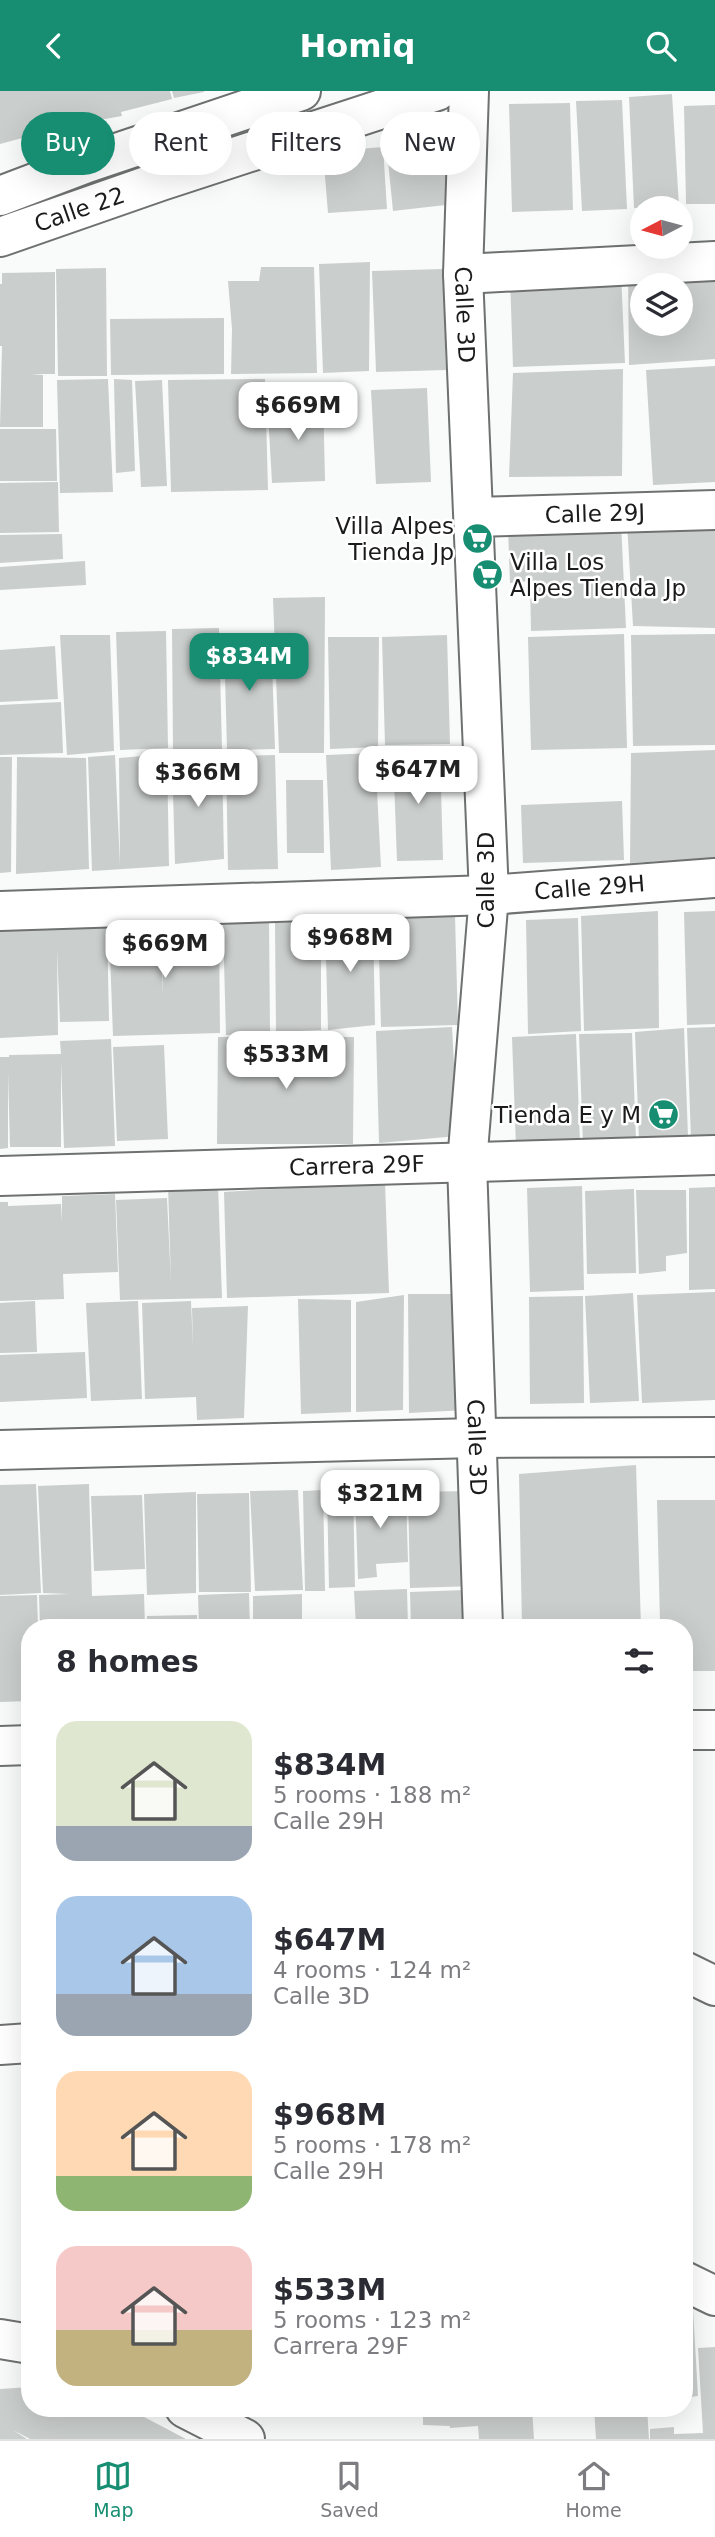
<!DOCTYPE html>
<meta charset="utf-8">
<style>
:root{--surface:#fff;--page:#f2f2f3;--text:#2b2b33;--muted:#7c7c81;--line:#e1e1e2;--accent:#178e72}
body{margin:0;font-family:"DejaVu Sans",sans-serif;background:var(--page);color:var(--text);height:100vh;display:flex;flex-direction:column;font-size:26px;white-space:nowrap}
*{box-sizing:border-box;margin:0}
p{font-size:23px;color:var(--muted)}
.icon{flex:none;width:38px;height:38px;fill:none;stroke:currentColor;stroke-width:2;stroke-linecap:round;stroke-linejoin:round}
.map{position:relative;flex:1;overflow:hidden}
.drawer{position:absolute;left:21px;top:1528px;width:672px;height:798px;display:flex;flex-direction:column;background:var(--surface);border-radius:28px;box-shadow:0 7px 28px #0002}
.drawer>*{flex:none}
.banner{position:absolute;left:21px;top:21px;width:674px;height:63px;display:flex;gap:14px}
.needle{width:46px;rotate:264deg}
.controls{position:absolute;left:630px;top:105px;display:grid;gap:14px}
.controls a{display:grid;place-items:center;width:63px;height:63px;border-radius:50%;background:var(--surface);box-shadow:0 7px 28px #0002;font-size:35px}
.price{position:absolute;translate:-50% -60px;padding:0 16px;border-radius:14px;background:#fff;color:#222;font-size:23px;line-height:46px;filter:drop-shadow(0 2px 4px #0008)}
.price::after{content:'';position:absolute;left:50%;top:42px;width:21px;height:16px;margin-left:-10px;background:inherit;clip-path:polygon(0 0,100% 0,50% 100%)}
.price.active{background:var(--accent);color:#fff}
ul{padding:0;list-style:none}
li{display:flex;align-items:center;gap:21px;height:175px;padding:0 35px}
li span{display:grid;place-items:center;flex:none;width:196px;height:140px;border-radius:21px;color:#555}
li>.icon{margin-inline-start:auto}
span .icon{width:84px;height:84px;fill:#fffc;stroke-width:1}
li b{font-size:30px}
h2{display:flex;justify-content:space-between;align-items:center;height:84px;padding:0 35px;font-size:30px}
.tag{padding:0 24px;border-radius:32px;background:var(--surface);box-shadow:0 7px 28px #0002;font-size:24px;line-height:63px}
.tag.active{background:var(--accent);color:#fff}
header{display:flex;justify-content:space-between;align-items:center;height:91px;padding:0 35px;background:var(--accent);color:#fff;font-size:32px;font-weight:800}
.tab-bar{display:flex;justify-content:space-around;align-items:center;height:98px;border-top:2px solid var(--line);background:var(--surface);font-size:19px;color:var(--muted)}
.tab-bar a{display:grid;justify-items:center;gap:4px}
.tab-bar .active{color:var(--accent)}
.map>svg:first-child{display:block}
.building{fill:#cacecc;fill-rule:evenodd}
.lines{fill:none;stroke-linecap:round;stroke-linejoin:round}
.street-casing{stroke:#6e7170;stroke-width:42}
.street{stroke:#fff;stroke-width:38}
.labels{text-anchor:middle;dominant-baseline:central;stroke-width:5;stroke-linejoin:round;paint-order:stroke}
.street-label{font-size:23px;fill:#1a1b1a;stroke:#fff}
.poi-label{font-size:23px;fill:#1a1b1a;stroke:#fff;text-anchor:end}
</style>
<header><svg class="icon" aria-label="back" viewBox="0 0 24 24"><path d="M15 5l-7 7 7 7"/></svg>Homiq<svg class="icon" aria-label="search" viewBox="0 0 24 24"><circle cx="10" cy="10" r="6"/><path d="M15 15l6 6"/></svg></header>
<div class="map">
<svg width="715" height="2348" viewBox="0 0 715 2348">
<rect width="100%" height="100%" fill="#f8fbfa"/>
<path class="building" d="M 0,0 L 170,0 L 172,8 L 121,21 L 122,25 L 71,34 L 0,53 Z
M 172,0 L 204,0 L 204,1 L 174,7 Z
M 672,3 L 679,115 L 634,117 L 629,6 Z
M 622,9 L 627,118 L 582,120 L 576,10 Z
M 570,12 L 573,119 L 512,121 L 509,13 Z
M 715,14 L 715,113 L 686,113 L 684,15 Z
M 446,44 L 454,113 L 393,120 L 386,50 Z
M 383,56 L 387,118 L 328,122 L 323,61 Z
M 370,171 L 369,280 L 323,282 L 319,173 Z
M 715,175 L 715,268 L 629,274 L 628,180 ZM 642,194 L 681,194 L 681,233 L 642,233 Z
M 261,176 L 314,176 L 317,282 L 231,283 L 232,238 L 228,190 L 259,190 Z
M 106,177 L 107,285 L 58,285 L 56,178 Z
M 443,178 L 446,279 L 376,281 L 372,180 Z
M 55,181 L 55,283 L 31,283 L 43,284 L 43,336 L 0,336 L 2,255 L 0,255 L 0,193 L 2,193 L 2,182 Z
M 621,182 L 625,272 L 513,276 L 510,186 Z
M 224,227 L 224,283 L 111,284 L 110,228 Z
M 715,275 L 715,391 L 653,394 L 646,279 Z
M 623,278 L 622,385 L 509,386 L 513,282 Z
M 108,288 L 113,401 L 60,402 L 57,289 Z
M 114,288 L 132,289 L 135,380 L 116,382 Z
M 265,288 L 268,399 L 171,401 L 168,289 Z
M 162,289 L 167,395 L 141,396 L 135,290 Z
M 427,297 L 431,391 L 376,393 L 371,299 Z
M 323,302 L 325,390 L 272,392 L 268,322 L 296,318 L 296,304 Z
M 0,338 L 56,338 L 57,390 L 0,390 Z
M 58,391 L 59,441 L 0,442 L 0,392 Z
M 621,432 L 626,537 L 531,540 L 530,490 L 510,492 L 508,438 Z
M 627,432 L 715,432 L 715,537 L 633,535 Z
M 62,443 L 63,468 L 0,472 L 0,444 Z
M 85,470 L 86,494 L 0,499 L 0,476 Z
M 325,506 L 324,662 L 279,662 L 273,507 Z
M 219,537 L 222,659 L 173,660 L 172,538 Z
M 166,540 L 168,657 L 120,659 L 116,541 Z
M 624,543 L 627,657 L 531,659 L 528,546 Z
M 715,543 L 715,654 L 633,655 L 631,544 Z
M 60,544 L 110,544 L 114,660 L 67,664 Z
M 271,544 L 275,658 L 227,659 L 224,546 Z
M 447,544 L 450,653 L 385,654 L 382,546 Z
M 328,546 L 379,546 L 378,656 L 330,658 Z
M 55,555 L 58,608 L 0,611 L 0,559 Z
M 61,611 L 63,662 L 0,664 L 0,614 Z
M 715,659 L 715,767 L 630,772 L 631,662 Z
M 440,660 L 443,769 L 397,770 L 393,661 Z
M 375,662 L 381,776 L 331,779 L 326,664 Z
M 167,663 L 169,775 L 92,780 L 88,666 L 115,664 L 120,775 L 119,667 Z
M 275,664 L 278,778 L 228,779 L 226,665 Z
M 172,665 L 222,665 L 224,768 L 175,773 Z
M 0,666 L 12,666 L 11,781 L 0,782 Z
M 17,666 L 86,667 L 89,778 L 16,783 Z
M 286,689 L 323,689 L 324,762 L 287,762 Z
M 622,710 L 624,769 L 523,772 L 521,714 Z
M 658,820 L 659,937 L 584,940 L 581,825 Z
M 715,820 L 715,933 L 687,934 L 684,821 Z
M 455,825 L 458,934 L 381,936 L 378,828 Z
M 578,827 L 581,940 L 528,943 L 526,829 Z
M 373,829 L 375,934 L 328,939 L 325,830 Z
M 269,830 L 270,942 L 226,944 L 223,832 Z
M 321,830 L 321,939 L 276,941 L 275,832 Z
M 107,834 L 109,930 L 60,931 L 57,857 L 58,944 L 0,947 L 0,840 Z
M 160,834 L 163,904 L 162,834 L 219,834 L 220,942 L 113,945 L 109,836 Z
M 452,936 L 458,1045 L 379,1052 L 376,940 Z
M 715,936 L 715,1047 L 691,1048 L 687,937 Z
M 684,937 L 688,1046 L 639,1050 L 635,941 Z
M 632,942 L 636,1049 L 583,1053 L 579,943 Z
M 576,943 L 580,1053 L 516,1056 L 512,946 Z
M 218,946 L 354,946 L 353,1053 L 217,1053 Z
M 111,948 L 115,1055 L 64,1057 L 61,971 L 61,1056 L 10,1056 L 8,981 L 8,1057 L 0,1058 L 0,966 L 9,966 L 9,964 L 61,963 L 60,950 Z
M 164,954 L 168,1048 L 117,1050 L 113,956 Z
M 385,1091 L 389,1202 L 227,1207 L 224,1101 Z
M 218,1093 L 222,1207 L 120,1209 L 116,1109 L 167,1107 L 171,1192 L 168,1094 Z
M 582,1095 L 584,1199 L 530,1201 L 527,1097 Z
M 715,1096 L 715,1198 L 689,1199 L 689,1097 Z
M 634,1098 L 636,1182 L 587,1183 L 585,1100 Z
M 636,1099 L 686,1099 L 687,1162 L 666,1165 L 666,1180 L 639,1183 Z
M 115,1103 L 118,1181 L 63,1183 L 64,1208 L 0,1210 L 0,1111 L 8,1111 L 8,1115 L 61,1113 L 62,1131 L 62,1105 Z
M 715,1201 L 715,1309 L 642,1312 L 637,1204 Z
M 633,1202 L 639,1310 L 590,1312 L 585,1205 Z
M 408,1203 L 464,1203 L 467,1319 L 409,1322 Z
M 404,1204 L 403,1319 L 356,1321 L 356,1211 Z
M 583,1205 L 584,1312 L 530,1313 L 529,1206 Z
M 298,1208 L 351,1209 L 351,1321 L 301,1323 Z
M 35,1210 L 37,1261 L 0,1262 L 0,1212 Z
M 138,1210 L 142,1308 L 91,1310 L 86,1212 Z
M 191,1210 L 193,1257 L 192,1217 L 248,1215 L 244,1327 L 197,1329 L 196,1306 L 145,1308 L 142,1212 Z
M 85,1261 L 87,1307 L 0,1311 L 0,1264 Z
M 636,1374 L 641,1536 L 522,1536 L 519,1383 Z
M 36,1393 L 41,1502 L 0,1504 L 0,1394 Z
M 89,1393 L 92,1505 L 144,1503 L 145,1536 L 40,1536 L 39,1504 L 70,1503 L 43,1502 L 38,1395 Z
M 353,1397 L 355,1496 L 329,1497 L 327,1399 Z
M 298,1399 L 303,1499 L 255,1500 L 250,1400 Z
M 323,1399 L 325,1500 L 305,1500 L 303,1400 Z
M 355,1400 L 406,1401 L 408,1471 L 376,1473 L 377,1486 L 358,1488 Z
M 475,1400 L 477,1495 L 410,1497 L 408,1401 Z
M 196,1401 L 196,1502 L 147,1504 L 144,1403 Z
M 249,1402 L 251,1501 L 199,1501 L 197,1403 Z
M 142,1404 L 145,1478 L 94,1480 L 91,1405 Z
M 657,1409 L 715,1409 L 715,1580 L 684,1580 L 684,1536 L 644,1536 L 644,1531 L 660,1531 Z
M 407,1498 L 408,1536 L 356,1536 L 354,1500 Z
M 465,1499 L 466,1536 L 411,1536 L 410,1501 Z
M 249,1502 L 250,1536 L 199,1536 L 198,1504 Z
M 302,1503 L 302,1536 L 253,1536 L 253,1505 Z
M 37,1504 L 38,1536 L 30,1536 L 30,1610 L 0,1611 L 0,1505 Z
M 197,1524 L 197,1536 L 147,1536 L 147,1525 Z
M 22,1684 L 30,1684 L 30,1788 L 24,1788 Z
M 21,1790 L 30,1790 L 30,1897 L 25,1897 Z
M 693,2218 L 698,2305 L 684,2307 L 684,2219 Z
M 715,2256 L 715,2348 L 650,2348 L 650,2338 L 674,2336 L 674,2343 L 703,2342 L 698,2257 Z
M 30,2296 L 30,2317 L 127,2317 L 186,2348 L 30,2348 L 13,2339 L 27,2348 L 0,2348 L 0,2298 Z
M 423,2317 L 532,2317 L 534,2348 L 479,2348 L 478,2335 L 450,2337 L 450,2335 L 423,2334 Z
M 594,2317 L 647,2317 L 649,2348 L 596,2348 Z"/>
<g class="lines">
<defs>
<g id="street">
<path id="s1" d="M 469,0 L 463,183 L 489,804 L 467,1072 L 483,1536"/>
<path d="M 0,105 L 87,72 L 301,0"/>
<path id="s2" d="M 0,146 L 161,90 L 437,0"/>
<path d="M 463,183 L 715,170"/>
<path id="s3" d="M 474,426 L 715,419"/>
<path id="s4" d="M 0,820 L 489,804 L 715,787"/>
<path id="s5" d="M 0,1085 L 715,1064"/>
<path d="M 0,1359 L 477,1347 L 715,1346"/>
<path d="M 684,1639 L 715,1639"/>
<path d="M 0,1655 L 30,1654"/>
<path d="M 684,1880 L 715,1895"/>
<path d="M 0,1954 L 30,1952"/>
<path d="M 684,2190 L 715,2205"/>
<path d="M 0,2248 L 30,2253"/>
<path d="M 185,2317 L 245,2348"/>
</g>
</defs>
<use href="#street" class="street-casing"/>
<use href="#street" class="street"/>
</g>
<defs>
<symbol id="supermarket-disc" viewBox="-11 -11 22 22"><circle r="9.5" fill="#178e72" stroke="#fff"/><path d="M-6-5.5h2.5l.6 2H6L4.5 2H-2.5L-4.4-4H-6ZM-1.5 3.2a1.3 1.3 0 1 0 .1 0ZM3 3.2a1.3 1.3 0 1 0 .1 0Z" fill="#fff"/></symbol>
</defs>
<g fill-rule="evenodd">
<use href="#supermarket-disc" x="460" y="430" width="35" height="35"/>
<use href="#supermarket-disc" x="470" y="466" width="35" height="35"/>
<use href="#supermarket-disc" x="646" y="1006" width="35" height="35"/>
</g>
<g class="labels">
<g class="street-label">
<text stroke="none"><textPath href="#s2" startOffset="84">Calle 22</textPath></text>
<text stroke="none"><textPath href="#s1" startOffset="224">Calle 3D</textPath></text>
<text stroke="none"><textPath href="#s3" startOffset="121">Calle 29J</textPath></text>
<text transform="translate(486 789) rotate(-90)">Calle 3D</text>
<text stroke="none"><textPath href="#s4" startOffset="590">Calle 29H</textPath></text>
<text stroke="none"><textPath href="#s5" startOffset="357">Carrera 29F</textPath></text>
<text stroke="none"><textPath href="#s1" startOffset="1358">Calle 3D</textPath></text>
</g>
<g class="poi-label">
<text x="454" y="435">Villa Alpes<tspan x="454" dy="26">Tienda Jp</tspan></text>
<text x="510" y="471" text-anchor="start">Villa Los<tspan x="510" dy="26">Alpes Tienda Jp</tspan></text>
<text x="641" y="1024">Tienda E y M</text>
</g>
</g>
</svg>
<div class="controls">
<a><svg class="needle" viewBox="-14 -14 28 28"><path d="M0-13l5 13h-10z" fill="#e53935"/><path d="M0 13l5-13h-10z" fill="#7c7c81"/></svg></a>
<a><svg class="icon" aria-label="layers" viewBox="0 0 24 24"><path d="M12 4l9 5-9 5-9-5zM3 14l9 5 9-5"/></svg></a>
</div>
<b class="price" style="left:298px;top:351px">$669M</b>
<b class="price active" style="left:249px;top:602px">$834M</b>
<b class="price" style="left:418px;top:715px">$647M</b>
<b class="price" style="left:198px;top:718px">$366M</b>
<b class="price" style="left:350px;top:883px">$968M</b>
<b class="price" style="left:165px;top:889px">$669M</b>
<b class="price" style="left:286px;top:1000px">$533M</b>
<b class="price" style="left:380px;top:1439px">$321M</b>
<div class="banner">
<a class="tag active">Buy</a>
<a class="tag">Rent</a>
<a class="tag">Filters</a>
<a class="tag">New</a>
</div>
<section class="drawer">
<h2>8 homes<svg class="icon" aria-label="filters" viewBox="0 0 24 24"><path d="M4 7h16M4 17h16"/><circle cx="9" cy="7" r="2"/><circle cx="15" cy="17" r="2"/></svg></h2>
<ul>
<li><span style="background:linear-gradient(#dfe7d0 75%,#9aa5b1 0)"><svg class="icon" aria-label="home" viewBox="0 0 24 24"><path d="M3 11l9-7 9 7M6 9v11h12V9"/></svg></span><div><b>$834M</b><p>5 rooms · 188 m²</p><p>Calle 29H</p></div></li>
<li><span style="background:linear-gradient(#a9c7e8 70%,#9aa5b1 0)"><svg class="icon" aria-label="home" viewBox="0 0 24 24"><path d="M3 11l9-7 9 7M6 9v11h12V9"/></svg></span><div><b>$647M</b><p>4 rooms · 124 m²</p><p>Calle 3D</p></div></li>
<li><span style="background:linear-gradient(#ffd9b3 75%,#8fb573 0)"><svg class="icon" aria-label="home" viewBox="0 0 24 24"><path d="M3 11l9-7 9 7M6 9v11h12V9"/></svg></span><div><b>$968M</b><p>5 rooms · 178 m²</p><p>Calle 29H</p></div></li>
<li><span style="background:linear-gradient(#f6c9c9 60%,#c2b280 0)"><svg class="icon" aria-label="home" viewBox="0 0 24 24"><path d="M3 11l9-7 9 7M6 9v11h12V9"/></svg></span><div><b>$533M</b><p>5 rooms · 123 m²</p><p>Carrera 29F</p></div></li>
</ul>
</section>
</div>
<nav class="tab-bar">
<a class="active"><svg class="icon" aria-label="map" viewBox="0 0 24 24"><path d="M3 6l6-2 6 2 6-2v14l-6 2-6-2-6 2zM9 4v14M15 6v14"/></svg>Map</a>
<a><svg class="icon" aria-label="saved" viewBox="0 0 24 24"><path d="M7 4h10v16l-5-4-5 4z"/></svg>Saved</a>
<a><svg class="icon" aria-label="home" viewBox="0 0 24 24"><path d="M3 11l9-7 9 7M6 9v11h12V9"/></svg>Home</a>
</nav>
